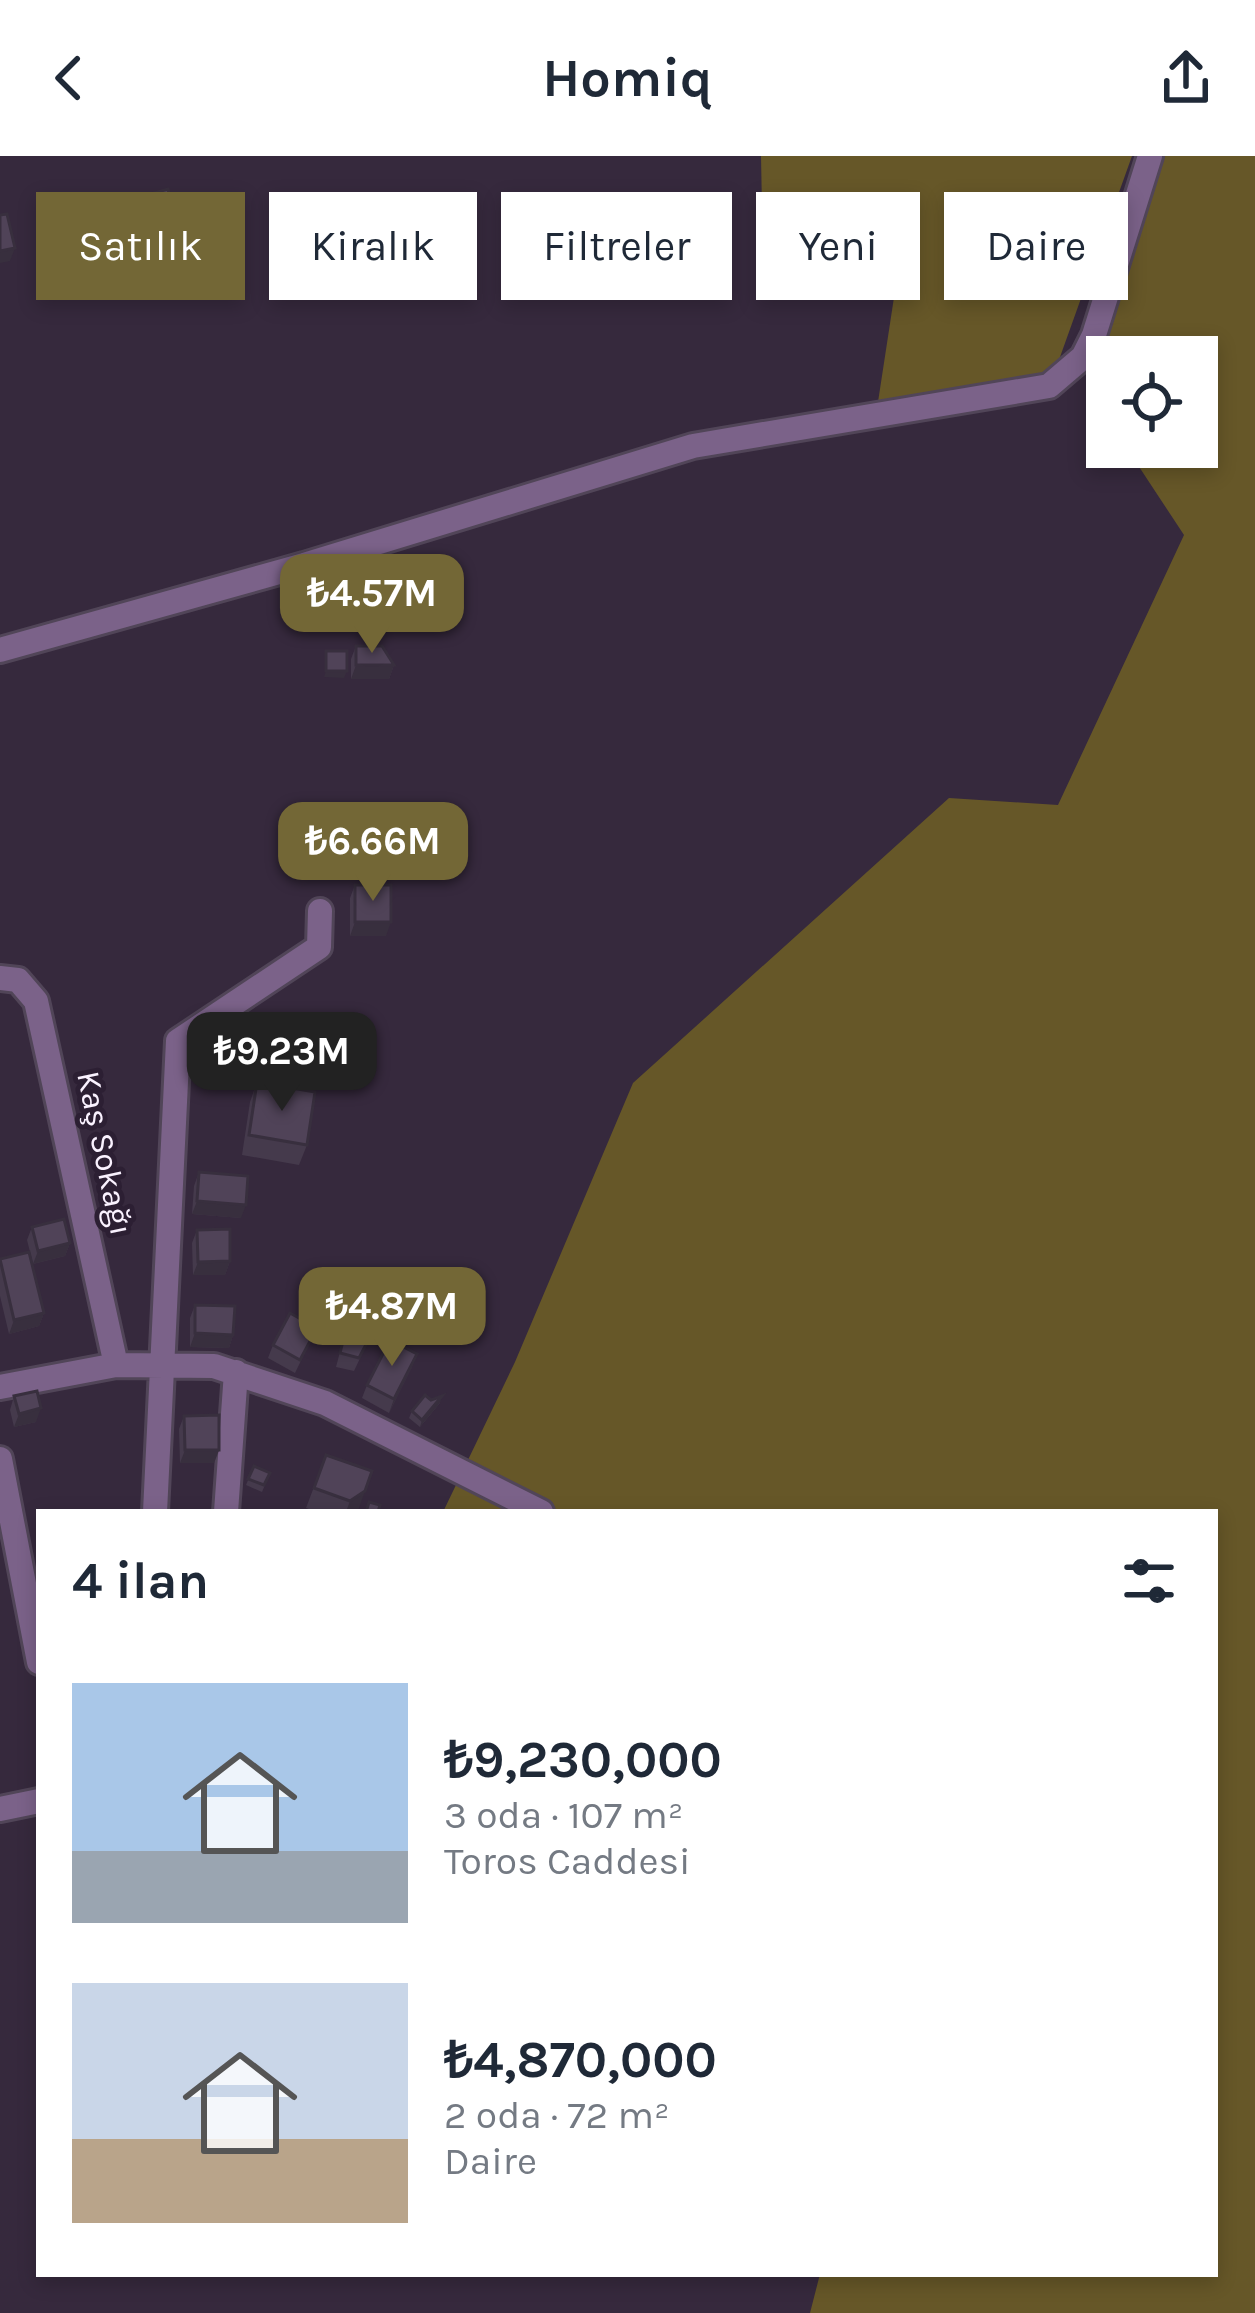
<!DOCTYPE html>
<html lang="tr">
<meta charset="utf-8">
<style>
:root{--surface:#fff;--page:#f6f6f7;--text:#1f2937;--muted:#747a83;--accent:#736736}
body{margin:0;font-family:Karla,sans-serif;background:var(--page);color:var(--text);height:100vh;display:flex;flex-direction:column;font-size:45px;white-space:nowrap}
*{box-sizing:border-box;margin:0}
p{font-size:39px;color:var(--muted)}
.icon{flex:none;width:66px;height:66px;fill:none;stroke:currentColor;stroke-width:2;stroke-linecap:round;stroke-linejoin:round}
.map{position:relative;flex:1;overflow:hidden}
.side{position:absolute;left:36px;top:1353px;width:1182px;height:768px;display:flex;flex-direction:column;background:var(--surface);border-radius:0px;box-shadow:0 6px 18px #0003}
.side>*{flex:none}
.hud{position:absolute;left:36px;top:36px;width:1185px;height:108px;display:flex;gap:24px}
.fabs{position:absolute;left:1086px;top:180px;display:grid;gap:24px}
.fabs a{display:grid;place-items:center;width:132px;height:132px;border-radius:0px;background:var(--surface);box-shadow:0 6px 18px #0003;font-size:60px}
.price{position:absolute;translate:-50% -102px;padding:0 27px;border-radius:24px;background:var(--accent);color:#fff;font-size:39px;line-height:78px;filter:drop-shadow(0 3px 6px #0008)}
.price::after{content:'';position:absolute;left:50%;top:72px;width:36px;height:27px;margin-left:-18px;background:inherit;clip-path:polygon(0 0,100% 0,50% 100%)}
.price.current{background:#222;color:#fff}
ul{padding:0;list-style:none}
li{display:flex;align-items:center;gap:36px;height:300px;padding:0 36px}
li span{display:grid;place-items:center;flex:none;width:336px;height:240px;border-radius:0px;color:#555}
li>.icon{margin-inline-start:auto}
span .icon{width:144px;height:144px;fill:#fffc;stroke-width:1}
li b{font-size:51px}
h2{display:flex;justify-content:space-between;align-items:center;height:144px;padding:0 36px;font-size:51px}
.tag{padding:0 42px;border-radius:0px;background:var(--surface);box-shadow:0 6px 18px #0003;font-size:42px;line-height:108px}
.tag.current{background:var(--accent);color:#fff}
header{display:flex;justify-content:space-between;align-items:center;height:156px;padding:0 36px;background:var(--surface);font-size:54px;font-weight:700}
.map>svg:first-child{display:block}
.green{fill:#665728}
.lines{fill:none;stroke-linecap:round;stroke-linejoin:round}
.minor-casing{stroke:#514558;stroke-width:30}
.minor{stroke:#7b6289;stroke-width:24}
.wall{fill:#453a4c}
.shaded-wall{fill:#382f3e}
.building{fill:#504358;stroke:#382f3e;stroke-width:3}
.labels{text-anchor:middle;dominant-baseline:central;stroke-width:10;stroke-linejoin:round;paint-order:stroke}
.street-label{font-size:33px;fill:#faf2ff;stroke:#2c1f33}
</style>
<header><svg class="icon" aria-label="back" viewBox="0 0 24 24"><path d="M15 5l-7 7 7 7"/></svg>Homiq<svg class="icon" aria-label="share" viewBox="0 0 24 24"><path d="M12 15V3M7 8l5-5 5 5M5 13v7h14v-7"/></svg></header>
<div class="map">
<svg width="1255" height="2157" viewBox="0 0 1255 2157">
<rect width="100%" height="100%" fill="#36293d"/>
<path class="green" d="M 761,0 L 1132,0 L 1055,215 L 878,246 L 904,76 L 762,53 Z
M 1162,0 L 1255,0 L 1255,2157 L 810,2157 L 820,2118 L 1215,2118 L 1215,1356 L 443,1356 L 515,1206 L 633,927 L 949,642 L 1058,649 L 1184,379 L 1126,291 L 1197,291 L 1197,201 L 1107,201 L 1107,261 L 1087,231 Z"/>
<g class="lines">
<defs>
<path id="minor" d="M 0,494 L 304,409 L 693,290 L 1049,230 L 1083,201 L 1094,179 L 1150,0
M 0,822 L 18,824 L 36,845 L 116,1209
M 0,1231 L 116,1209 L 214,1210 L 325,1247 L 541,1356
M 0,1303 L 39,1506
M 155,1356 L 178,885 L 319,791 L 320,755
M 226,1356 L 236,1216
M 0,1653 L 39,1645"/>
</defs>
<use href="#minor" class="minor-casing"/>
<use href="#minor" class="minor"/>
</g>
<path class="wall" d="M 94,73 L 181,80 L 174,100 L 95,123 L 86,93 Z
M 356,490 L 394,509 L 389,523 L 351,523 L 351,503 Z
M 355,729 L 386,780 L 350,780 L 350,742 Z
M 207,875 L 241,897 L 236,910 L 205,913 L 203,889 Z
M 257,926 L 307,989 L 299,1009 L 242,999 L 250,946 Z
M 199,1016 L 241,1062 L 192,1058 L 194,1030 Z
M 32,1071 L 70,1087 L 65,1100 L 33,1108 L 27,1084 Z
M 197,1074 L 230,1105 L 225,1119 L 193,1119 L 192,1087 Z
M 0,1103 L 44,1157 L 39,1170 L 9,1178 L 0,1140 Z
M 195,1149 L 233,1179 L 229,1192 L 190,1191 L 190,1162 Z
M 347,1169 L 373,1175 L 354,1215 L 336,1211 Z
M 317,1172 L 295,1217 L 268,1202 L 273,1189 Z
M 412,1211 L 389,1257 L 362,1242 L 367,1229 Z
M 14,1240 L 36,1266 L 14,1271 L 10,1254 Z
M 431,1244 L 440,1247 L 420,1271 L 409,1262 L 412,1255 Z
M 184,1260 L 219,1294 L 214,1307 L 180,1307 L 179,1273 Z
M 326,1299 L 358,1355 L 357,1356 L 317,1356 L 306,1352 Z
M 254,1310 L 270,1317 L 262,1336 L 246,1329 Z"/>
<path class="shaded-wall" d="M 181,80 L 174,100 L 95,123 L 102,103 Z
M 15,92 L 10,105 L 0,107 L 0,95 Z
M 356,509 L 394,509 L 389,523 L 351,523 Z
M 326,515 L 347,515 L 344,522 L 324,521 Z
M 355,766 L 391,766 L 386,780 L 350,780 Z
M 241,897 L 236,910 L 205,913 L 210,900 Z
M 197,1045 L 246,1049 L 241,1062 L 192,1058 Z
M 70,1087 L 65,1100 L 33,1108 L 38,1095 Z
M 230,1105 L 225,1119 L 193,1119 L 198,1106 Z
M 44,1157 L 39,1170 L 9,1178 L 14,1164 Z
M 195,1177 L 233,1179 L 229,1192 L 190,1191 Z
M 417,1198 L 412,1211 L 389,1257 L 394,1243 Z
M 442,1240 L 440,1247 L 420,1271 L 422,1264 Z
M 41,1252 L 36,1266 L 14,1271 L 19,1258 Z
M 185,1294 L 219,1294 L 214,1307 L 180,1307 Z
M 365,1335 L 358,1355 L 346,1356 L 350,1345 Z"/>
<path class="building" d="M 168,33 L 181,80 L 102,103 L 94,73 L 107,50 Z
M 7,58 L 15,92 L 0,95 L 0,59 Z
M 356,490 L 382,490 L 394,509 L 356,509 Z
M 326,495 L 347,495 L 347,515 L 326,515 Z
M 355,729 L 391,729 L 391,766 L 355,766 Z
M 239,873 L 241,897 L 210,900 L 207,875 Z
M 257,926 L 315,936 L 307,989 L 249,979 Z
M 199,1016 L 248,1020 L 246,1049 L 197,1045 Z
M 64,1063 L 70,1087 L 38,1095 L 32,1071 Z
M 230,1073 L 230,1105 L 198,1106 L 197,1074 Z
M 29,1096 L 44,1157 L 14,1164 L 0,1103 Z
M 195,1149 L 235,1150 L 233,1179 L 195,1177 Z
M 290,1157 L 317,1172 L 300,1204 L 273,1189 Z
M 347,1169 L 373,1175 L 359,1202 L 340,1197 Z
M 390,1184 L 417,1198 L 394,1243 L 367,1229 Z
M 37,1235 L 41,1252 L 19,1258 L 14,1240 Z
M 425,1239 L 431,1244 L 442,1240 L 422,1264 L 412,1255 Z
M 219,1259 L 219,1294 L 185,1294 L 184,1260 Z
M 326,1299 L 372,1315 L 365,1335 L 350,1345 L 314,1332 Z
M 254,1310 L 270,1317 L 264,1329 L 248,1323 Z
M 369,1346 L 380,1349 L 378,1356 L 366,1356 Z"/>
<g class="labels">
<g class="street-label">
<text transform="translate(105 997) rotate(78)">Kaş Sokağı</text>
</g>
</g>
</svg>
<div class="fabs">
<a><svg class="icon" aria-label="locate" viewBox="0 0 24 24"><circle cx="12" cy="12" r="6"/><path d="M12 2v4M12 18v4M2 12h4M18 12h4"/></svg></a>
</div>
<b class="price" style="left:372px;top:500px">₺4.57M</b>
<b class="price" style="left:373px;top:748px">₺6.66M</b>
<b class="price current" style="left:282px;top:958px">₺9.23M</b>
<b class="price" style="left:392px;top:1213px">₺4.87M</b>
<div class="hud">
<a class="tag current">Satılık</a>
<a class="tag">Kiralık</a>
<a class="tag">Filtreler</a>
<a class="tag">Yeni</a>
<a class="tag">Daire</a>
</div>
<section class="side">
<h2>4 ilan<svg class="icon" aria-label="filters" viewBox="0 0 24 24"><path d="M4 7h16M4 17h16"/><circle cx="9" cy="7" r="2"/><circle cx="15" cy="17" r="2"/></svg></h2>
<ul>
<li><span style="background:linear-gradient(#a9c7e8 70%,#9aa5b1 0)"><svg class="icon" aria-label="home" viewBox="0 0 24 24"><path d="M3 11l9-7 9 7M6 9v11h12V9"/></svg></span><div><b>₺9,230,000</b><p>3 oda · 107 m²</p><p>Toros Caddesi</p></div></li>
<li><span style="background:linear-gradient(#c9d6e8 65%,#b9a48a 0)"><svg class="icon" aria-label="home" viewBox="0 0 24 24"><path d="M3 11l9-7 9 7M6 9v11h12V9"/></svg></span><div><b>₺4,870,000</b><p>2 oda · 72 m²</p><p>Daire</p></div></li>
</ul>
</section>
</div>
